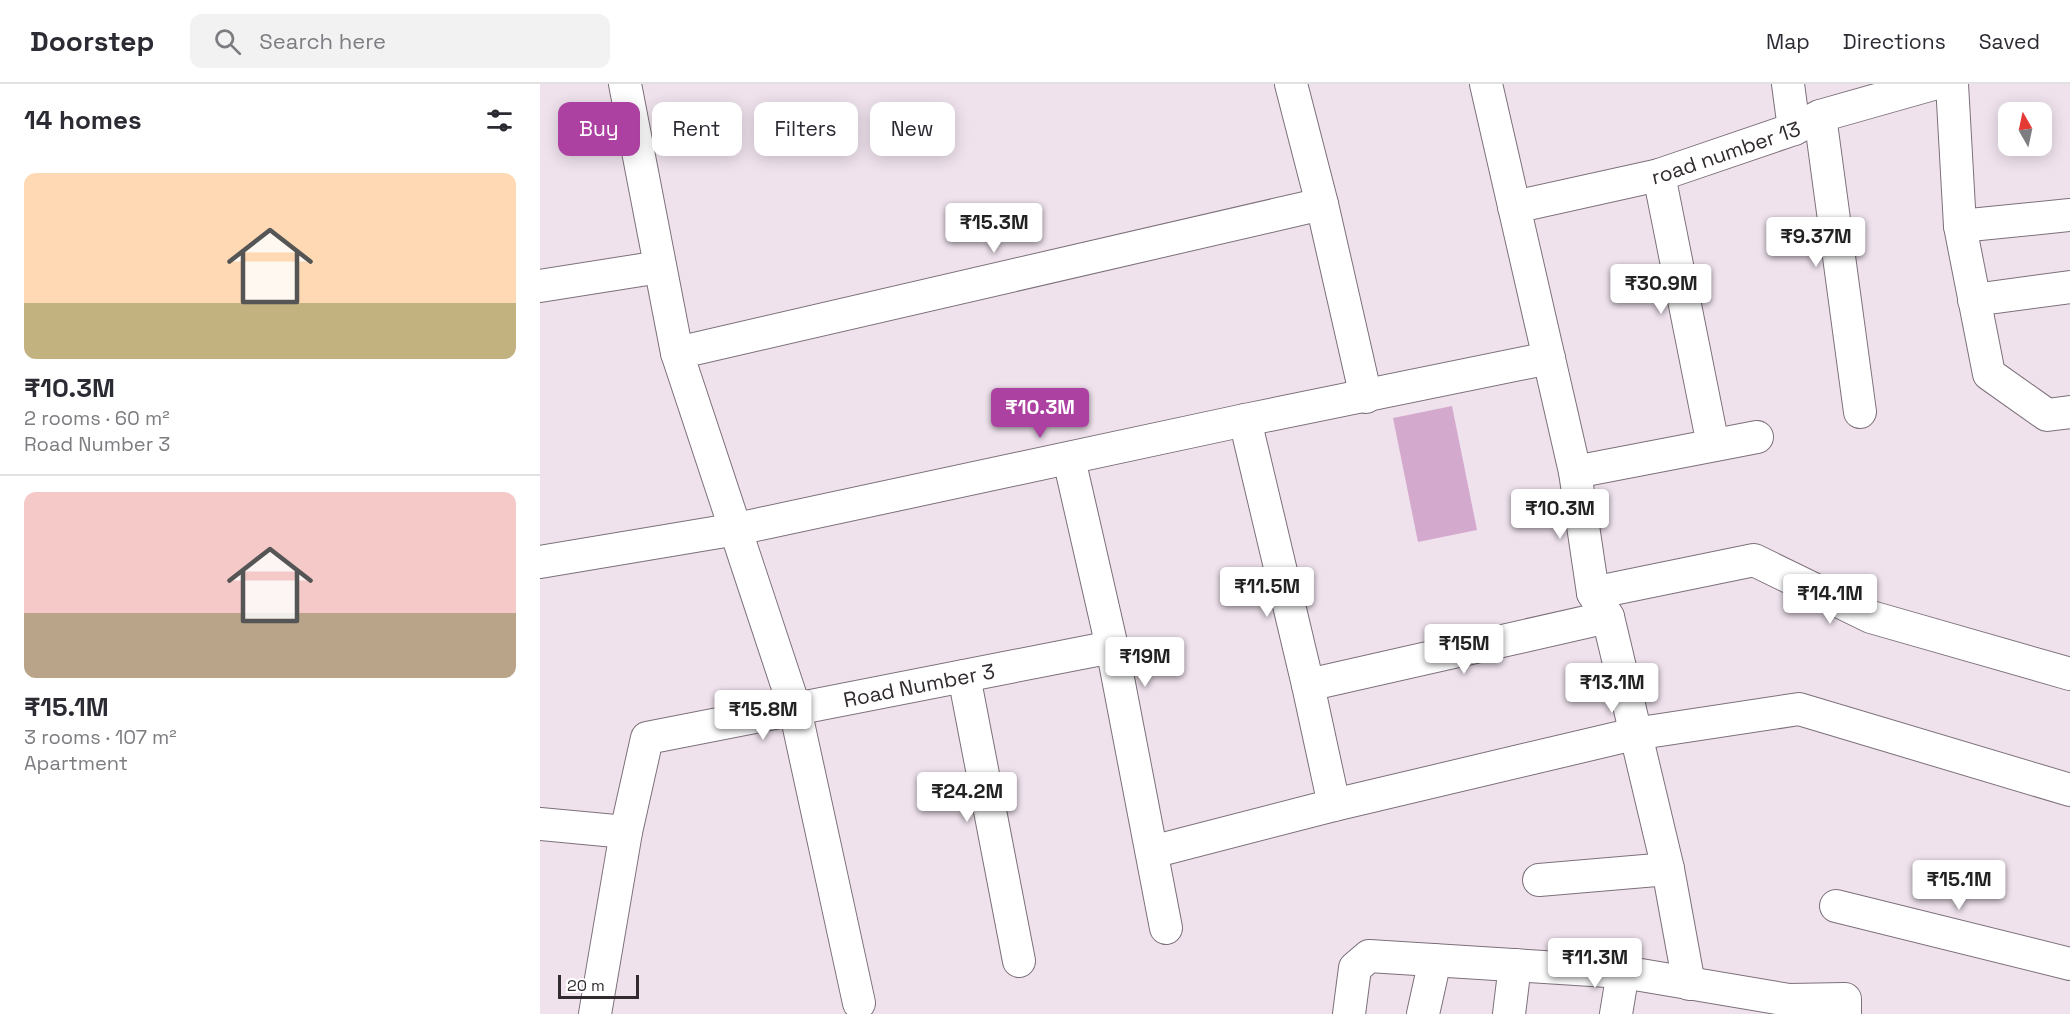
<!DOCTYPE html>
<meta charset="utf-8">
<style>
:root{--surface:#fff;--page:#f2f2f3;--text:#2b2b33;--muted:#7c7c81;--line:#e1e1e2;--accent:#ac41a2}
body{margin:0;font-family:"Space Grotesk",sans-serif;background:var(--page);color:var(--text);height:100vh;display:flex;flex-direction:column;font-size:22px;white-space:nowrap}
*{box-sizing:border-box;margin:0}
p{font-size:20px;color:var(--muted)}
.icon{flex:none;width:33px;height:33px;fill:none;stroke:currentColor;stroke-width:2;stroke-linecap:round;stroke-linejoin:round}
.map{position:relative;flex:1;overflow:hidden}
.drawer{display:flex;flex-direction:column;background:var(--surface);width:540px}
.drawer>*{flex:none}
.top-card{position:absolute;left:18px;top:18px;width:570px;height:54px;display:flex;gap:12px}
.needle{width:39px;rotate:351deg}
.tools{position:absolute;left:1458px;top:18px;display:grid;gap:12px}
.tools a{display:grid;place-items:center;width:54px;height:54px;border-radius:12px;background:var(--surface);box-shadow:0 3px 15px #0003;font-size:30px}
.scale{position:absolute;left:18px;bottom:15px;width:81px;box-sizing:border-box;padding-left:6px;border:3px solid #312b30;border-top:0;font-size:16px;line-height:21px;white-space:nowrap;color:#312b30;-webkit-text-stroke:4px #fff;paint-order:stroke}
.price{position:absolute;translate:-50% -51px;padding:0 14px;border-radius:6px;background:#fff;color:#222;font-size:20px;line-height:39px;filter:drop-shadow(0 2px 3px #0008)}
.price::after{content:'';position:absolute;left:50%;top:36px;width:18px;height:14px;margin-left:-9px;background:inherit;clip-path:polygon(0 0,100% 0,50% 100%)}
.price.on{background:var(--accent);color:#fff}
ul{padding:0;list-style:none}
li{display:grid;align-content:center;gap:12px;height:318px;padding:0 24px}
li+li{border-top:2px solid var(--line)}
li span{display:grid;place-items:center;height:186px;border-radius:12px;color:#555}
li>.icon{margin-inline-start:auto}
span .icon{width:108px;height:108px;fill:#fffc;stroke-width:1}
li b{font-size:26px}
h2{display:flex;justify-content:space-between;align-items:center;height:72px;padding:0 24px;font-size:26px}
.pill{padding:0 21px;border-radius:12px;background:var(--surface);box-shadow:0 3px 15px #0003;font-size:21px;line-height:54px}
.pill.on{background:var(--accent);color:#fff}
header{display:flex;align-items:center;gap:36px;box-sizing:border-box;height:84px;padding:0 30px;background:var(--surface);border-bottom:2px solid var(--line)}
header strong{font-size:28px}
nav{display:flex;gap:33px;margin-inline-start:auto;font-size:21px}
.search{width:420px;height:54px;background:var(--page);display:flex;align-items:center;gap:15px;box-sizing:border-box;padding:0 21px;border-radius:12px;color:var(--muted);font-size:22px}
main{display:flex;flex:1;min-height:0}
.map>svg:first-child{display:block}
.grass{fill:#d4a9ce}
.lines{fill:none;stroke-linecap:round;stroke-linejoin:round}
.minor-casing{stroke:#7c707a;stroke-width:34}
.minor{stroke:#fff;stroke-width:32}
.labels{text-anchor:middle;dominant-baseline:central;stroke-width:4.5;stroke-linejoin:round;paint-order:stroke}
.street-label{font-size:21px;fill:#312b30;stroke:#fff}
</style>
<header>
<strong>Doorstep</strong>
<div class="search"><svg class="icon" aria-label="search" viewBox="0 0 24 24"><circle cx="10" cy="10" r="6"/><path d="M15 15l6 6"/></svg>Search here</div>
<nav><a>Map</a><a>Directions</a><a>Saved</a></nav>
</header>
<main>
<section class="drawer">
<h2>14 homes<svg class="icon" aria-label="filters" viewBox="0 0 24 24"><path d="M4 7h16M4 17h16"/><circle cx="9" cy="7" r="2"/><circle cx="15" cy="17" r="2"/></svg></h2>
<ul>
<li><span style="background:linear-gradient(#ffd9b3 70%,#c2b280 0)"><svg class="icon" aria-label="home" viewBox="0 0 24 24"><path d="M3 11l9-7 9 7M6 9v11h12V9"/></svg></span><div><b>₹10.3M</b><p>2 rooms · 60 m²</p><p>Road Number 3</p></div></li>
<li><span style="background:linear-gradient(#f6c9c9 65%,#b9a48a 0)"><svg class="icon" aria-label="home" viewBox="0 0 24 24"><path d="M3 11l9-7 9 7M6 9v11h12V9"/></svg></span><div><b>₹15.1M</b><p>3 rooms · 107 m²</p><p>Apartment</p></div></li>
</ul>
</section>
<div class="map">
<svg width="1530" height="930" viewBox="0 0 1530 930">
<rect width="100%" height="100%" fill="#efe2ed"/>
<path class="grass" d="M 912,322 L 937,446 L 878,458 L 853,334 Z"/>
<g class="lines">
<defs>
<g id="minor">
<path d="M 85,0 L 137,269 L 255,625 L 319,919"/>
<path d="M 751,0 L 782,120 L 826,313"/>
<path d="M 946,0 L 1035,388 L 1053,509 L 1068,533 L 1128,785 L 1149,900"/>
<path d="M 1248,0 L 1254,45"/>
<path d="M 1412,0 L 1420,142 L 1449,290 L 1507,331 L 1530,328"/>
<path d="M 1280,32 L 1320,328"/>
<path d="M 1119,91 L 1173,361"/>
<path id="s1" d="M 974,123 L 1119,91 L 1254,45 L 1280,32 L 1393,0"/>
<path d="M 1420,142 L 1530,131"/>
<path d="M 0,202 L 120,183"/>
<path d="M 1434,216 L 1530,203"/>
<path d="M 137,269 L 782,120"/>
<path d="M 705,336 L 768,601 L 794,721"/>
<path d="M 529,375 L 572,563 L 626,844"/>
<path d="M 1035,388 L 1217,353"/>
<path d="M 0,478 L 197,445 L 705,336 L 1009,274"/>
<path d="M 1053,509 L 1214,476 L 1331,533 L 1530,590"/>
<path d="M 424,592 L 479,877"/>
<path d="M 768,601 L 1068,533"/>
<path d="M 0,740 L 86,748"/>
<path d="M 612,768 L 794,721 L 1094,650 L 1259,625 L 1530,706"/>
<path d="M 999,796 L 1128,785"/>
<path d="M 1296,822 L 1530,880"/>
<path id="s2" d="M 55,930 L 86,748 L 107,654 L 572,563"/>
<path d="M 809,930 L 815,884 L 829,872 L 1083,888 L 1249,916 L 1305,915 L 1305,930"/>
<path d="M 883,930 L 895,876"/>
<path d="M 969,930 L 975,881"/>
<path d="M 1076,930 L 1083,888"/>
</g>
</defs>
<use href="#minor" class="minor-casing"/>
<use href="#minor" class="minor"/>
</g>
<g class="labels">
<g class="street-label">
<text stroke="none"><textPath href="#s1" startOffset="219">road number 13</textPath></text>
<text stroke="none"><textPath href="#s2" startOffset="558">Road Number 3</textPath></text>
</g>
</g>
</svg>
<div class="tools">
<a><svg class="needle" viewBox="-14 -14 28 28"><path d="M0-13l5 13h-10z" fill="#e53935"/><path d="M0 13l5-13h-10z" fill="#7c7c81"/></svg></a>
</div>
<div class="scale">20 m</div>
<b class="price" style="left:454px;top:170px">₹15.3M</b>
<b class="price" style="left:1276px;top:184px">₹9.37M</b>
<b class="price" style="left:1121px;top:231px">₹30.9M</b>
<b class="price on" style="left:500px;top:355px">₹10.3M</b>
<b class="price" style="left:1020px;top:456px">₹10.3M</b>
<b class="price" style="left:727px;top:534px">₹11.5M</b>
<b class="price" style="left:1290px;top:541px">₹14.1M</b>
<b class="price" style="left:924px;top:591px">₹15M</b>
<b class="price" style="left:605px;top:604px">₹19M</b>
<b class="price" style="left:1072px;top:630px">₹13.1M</b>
<b class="price" style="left:223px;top:657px">₹15.8M</b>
<b class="price" style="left:427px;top:739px">₹24.2M</b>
<b class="price" style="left:1419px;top:827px">₹15.1M</b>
<b class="price" style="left:1055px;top:905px">₹11.3M</b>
<div class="top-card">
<a class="pill on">Buy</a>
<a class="pill">Rent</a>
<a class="pill">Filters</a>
<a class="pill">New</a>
</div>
</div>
</main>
